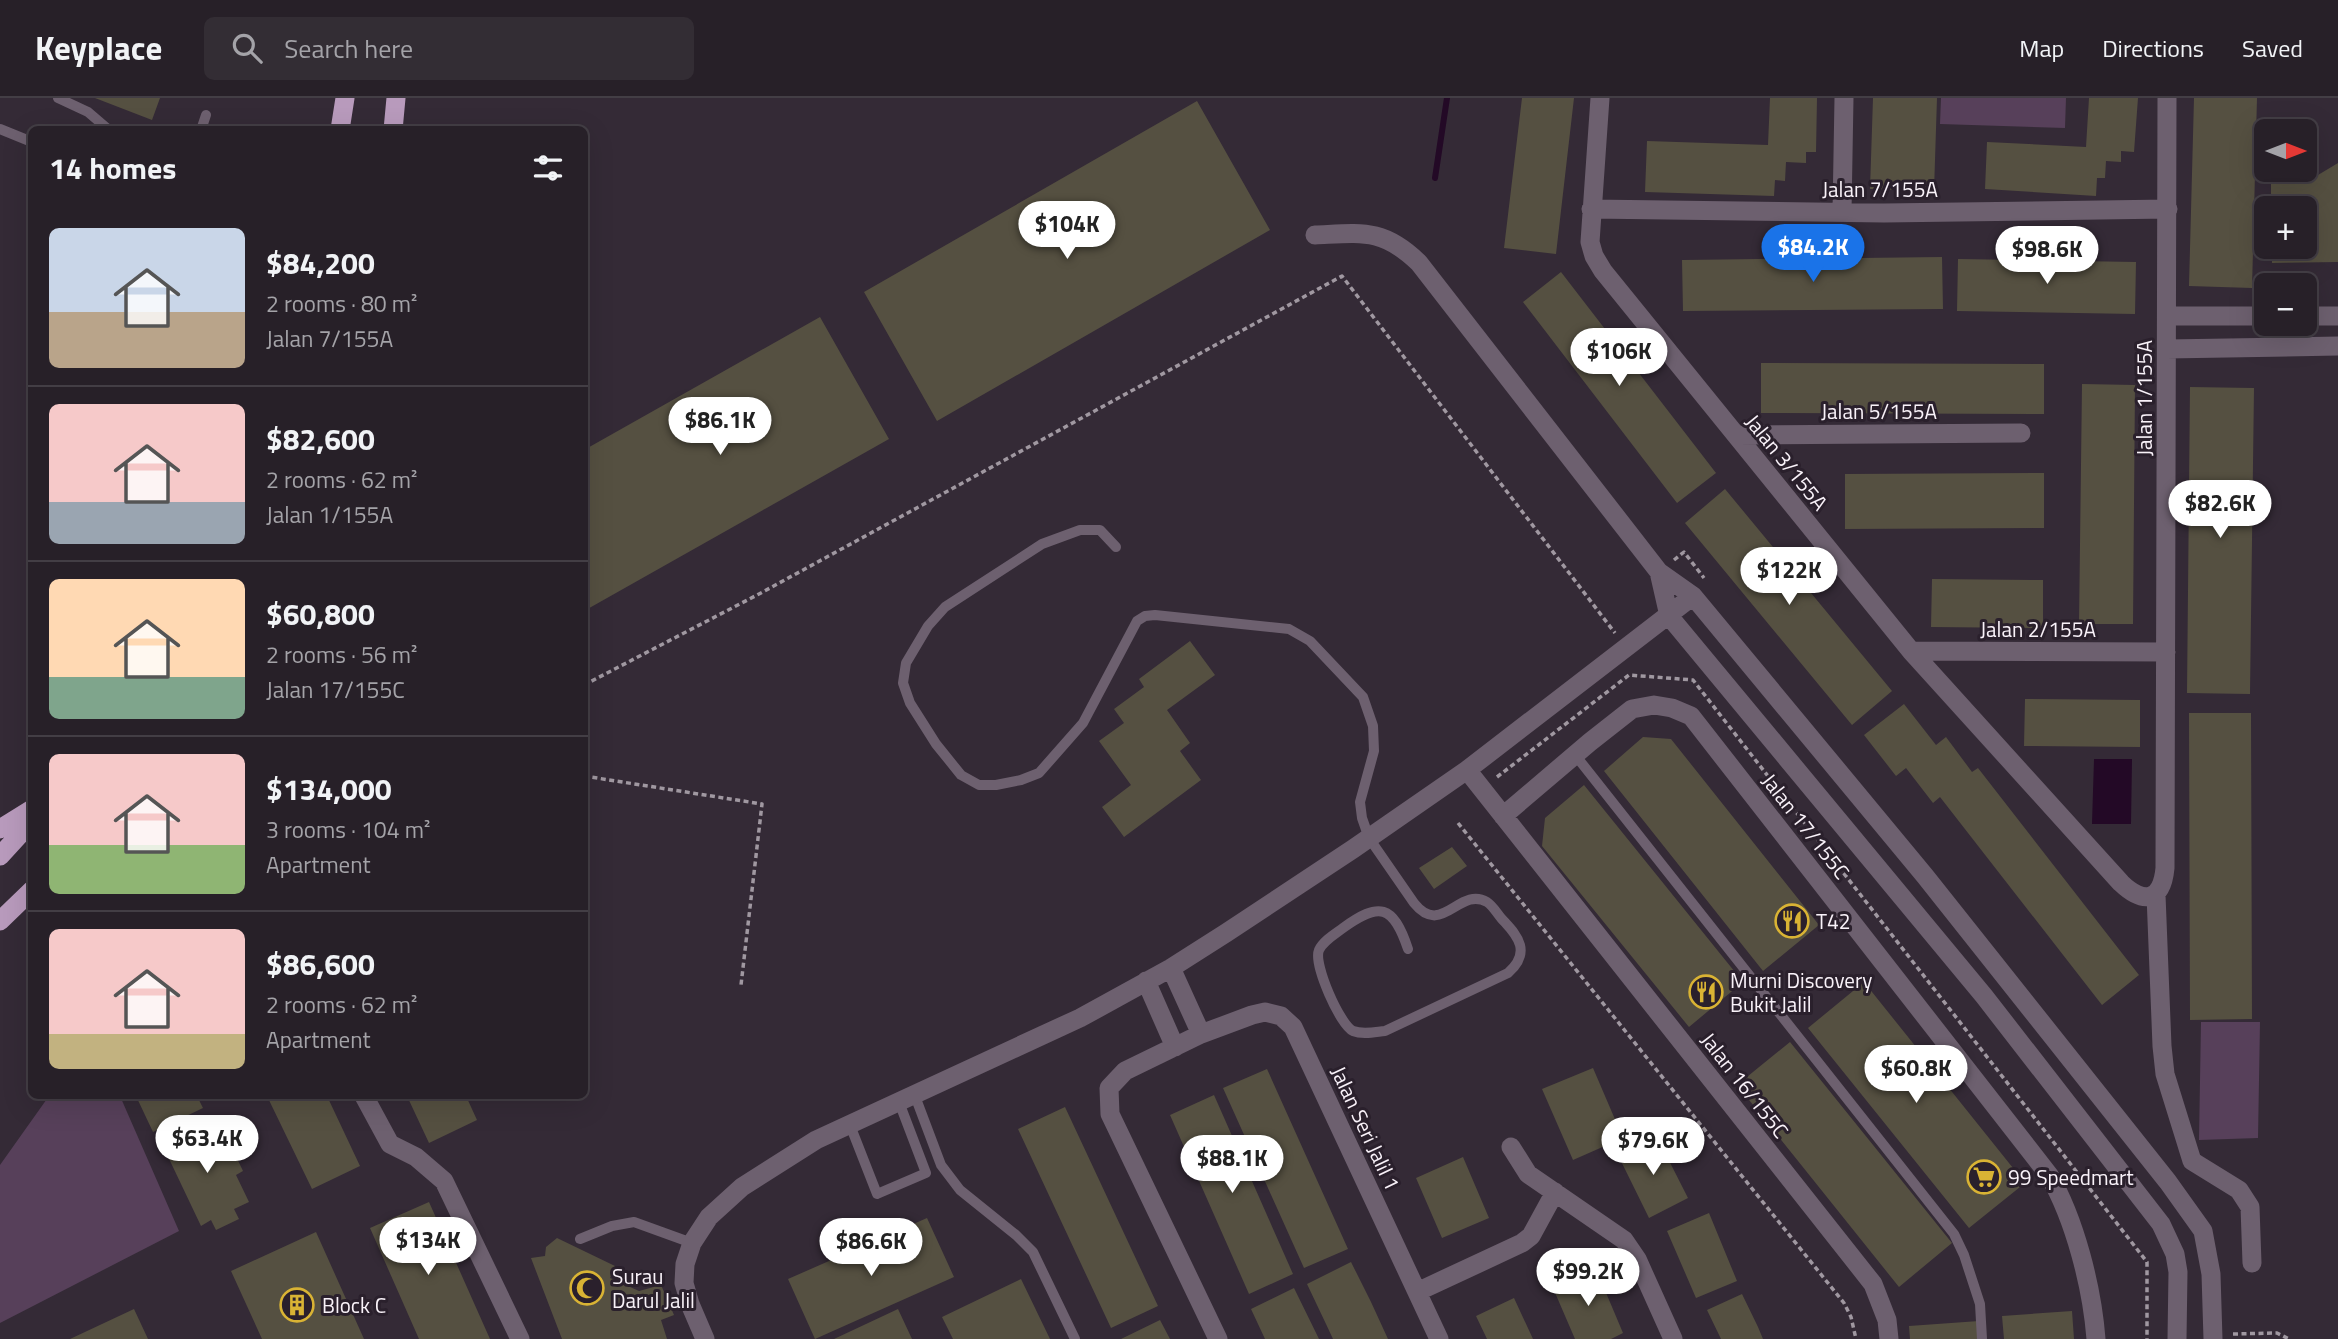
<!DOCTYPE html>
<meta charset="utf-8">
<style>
:root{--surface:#272028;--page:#332d34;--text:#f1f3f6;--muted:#a4a3a8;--line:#433e45;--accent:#1a73e8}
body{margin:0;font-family:"Titillium Web",sans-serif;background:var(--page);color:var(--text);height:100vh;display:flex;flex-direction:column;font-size:26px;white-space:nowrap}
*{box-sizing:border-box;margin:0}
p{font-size:23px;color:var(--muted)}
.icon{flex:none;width:38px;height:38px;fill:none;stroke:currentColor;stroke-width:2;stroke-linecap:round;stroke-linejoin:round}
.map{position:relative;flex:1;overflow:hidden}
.sheet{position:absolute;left:28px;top:28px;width:560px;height:973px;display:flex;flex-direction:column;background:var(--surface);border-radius:10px;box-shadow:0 7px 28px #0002,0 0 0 2px var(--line)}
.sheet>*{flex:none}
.needle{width:46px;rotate:90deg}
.buttons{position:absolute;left:2254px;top:21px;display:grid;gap:14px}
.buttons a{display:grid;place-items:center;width:63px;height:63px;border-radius:10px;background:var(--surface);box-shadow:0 7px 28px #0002,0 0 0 2px var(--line);font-size:35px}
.price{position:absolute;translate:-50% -60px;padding:0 16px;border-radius:24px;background:#fff;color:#222;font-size:23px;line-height:46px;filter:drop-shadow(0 2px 4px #0008)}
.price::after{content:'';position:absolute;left:50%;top:42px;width:21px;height:16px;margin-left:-10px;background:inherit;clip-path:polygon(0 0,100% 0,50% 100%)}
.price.current{background:var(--accent);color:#fff}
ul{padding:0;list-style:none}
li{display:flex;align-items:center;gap:21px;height:175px;padding:0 21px}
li+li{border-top:2px solid var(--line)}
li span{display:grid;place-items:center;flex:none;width:196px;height:140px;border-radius:10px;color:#555}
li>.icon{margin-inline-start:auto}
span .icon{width:84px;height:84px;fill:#fffc;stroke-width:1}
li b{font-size:30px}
h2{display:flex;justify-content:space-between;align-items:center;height:84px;padding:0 21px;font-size:30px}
header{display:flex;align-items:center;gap:42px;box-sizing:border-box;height:98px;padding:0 35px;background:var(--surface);border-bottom:2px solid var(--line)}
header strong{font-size:33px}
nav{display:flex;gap:38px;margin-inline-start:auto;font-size:24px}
.search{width:490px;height:63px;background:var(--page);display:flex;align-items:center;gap:18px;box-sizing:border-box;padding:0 24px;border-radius:10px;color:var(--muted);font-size:26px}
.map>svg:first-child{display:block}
.green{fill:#57405a}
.water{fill:#230926}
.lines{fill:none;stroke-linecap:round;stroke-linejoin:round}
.stream{stroke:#230926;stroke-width:6}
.building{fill:#555041}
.path{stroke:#a098a1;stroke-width:3.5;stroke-dasharray:5 3.5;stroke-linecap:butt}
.service{stroke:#6d606f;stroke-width:10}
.minor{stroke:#6d606f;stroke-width:19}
.trunk{stroke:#b89abc;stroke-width:19}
.labels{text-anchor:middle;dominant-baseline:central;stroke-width:6;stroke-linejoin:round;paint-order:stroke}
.street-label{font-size:21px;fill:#f9f2f9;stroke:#2a202c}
.poi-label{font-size:21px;fill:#f9f2f9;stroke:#2a202c;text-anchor:start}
</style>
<header>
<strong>Keyplace</strong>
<div class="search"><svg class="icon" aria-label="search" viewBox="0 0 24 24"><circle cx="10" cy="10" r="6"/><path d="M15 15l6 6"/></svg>Search here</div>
<nav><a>Map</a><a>Directions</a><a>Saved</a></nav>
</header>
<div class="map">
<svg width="2338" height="1241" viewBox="0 0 2338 1241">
<rect width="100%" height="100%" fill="#342a36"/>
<path class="green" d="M 1941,0 L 2066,0 L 2065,30 L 1940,26 Z
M 2201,924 L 2260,924 L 2258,1040 L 2199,1042 Z
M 49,998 L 120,998 L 179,1133 L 0,1225 L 0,1067 Z"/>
<path class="water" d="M 2094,661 L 2132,661 L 2131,726 L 2092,726 Z"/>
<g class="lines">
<path class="stream" d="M 1435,80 L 1447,0"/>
</g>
<path class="building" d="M 95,0 L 160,0 L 152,22 Z
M 1522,0 L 1574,0 L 1556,156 L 1504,150 Z
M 1770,0 L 1817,0 L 1816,54 L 1806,54 L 1806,65 L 1786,64 L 1785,83 L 1775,82 L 1774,98 L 1645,94 L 1647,43 L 1768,47 Z
M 1873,0 L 1937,0 L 1934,93 L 1870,91 Z
M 2089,0 L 2138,0 L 2134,54 L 2121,53 L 2121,64 L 2106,63 L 2105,80 L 2097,80 L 2096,98 L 1985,91 L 1987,44 L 2086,49 Z
M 2194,0 L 2257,0 L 2252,190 L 2189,188 Z
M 1197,3 L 1270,132 L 937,323 L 864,194 Z
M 2338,65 L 2338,164 L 2272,165 L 2272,149 L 2305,149 L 2305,110 L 2271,110 L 2271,77 L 2318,77 Z
M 1942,159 L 1943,211 L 1683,213 L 1682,162 Z
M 1958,161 L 2136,164 L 2135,216 L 1957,213 Z
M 1561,174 L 1716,375 L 1677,405 L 1523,204 Z
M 820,219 L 889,341 L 584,513 L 584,352 Z
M 1761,265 L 2044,266 L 2044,316 L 1761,315 Z
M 2082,286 L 2135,287 L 2133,526 L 2079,526 Z
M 2190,289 L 2254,290 L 2250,596 L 2187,595 Z
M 2044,375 L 2044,430 L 1845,431 L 1845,376 Z
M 1725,391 L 1892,593 L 1852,627 L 1685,425 Z
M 1932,481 L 2043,482 L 2043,530 L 1931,529 Z
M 1190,543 L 1215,577 L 1167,612 L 1190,645 L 1180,653 L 1201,682 L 1124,739 L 1102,709 L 1131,687 L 1099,643 L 1124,625 L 1114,611 L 1144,589 L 1139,581 Z
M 2025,601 L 2140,602 L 2140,649 L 2024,648 Z
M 1904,606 L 1936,647 L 1946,639 L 1972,674 L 1978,670 L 2139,877 L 2102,907 L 1940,699 L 1933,705 L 1906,670 L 1896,678 L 1864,637 Z
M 2189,615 L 2251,615 L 2252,921 L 2190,922 Z
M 1643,639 L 1671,641 L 1819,827 L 1763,873 L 1604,673 Z
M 1584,687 L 1743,884 L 1689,929 L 1542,748 L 1545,720 Z
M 1452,749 L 1467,768 L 1434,791 L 1419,770 Z
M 1864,884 L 2025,1085 L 1969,1130 L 1808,930 Z
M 1790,944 L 1952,1145 L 1899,1189 L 1737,987 Z
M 1593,970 L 1623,1040 L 1573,1062 L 1542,991 Z
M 1267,971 L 1348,1151 L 1304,1170 L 1223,990 Z
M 1214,997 L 1293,1176 L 1249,1196 L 1170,1017 Z
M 136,998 L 197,998 L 203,1010 L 153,1034 Z
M 267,998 L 327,998 L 360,1068 L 312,1091 Z
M 407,998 L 466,998 L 477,1022 L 429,1045 Z
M 1065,1009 L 1158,1208 L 1111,1230 L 1018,1031 Z
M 210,1022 L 224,1054 L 232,1050 L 243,1073 L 236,1077 L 249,1104 L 234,1111 L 239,1121 L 216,1132 L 211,1122 L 201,1128 L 162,1046 Z
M 1656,1037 L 1688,1100 L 1649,1120 L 1618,1057 Z
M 1463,1059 L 1489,1120 L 1442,1140 L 1416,1080 Z
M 429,1104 L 490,1241 L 419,1241 L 370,1130 Z
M 1709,1115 L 1737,1183 L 1696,1200 L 1667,1133 Z
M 927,1120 L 954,1179 L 815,1241 L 788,1181 Z
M 316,1134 L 364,1241 L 262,1241 L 231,1173 Z
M 557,1140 L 615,1168 L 610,1180 L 639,1193 L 661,1187 L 674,1217 L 661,1222 L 667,1241 L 562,1241 L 531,1160 L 545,1158 L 546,1149 Z
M 1351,1164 L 1371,1204 L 1388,1241 L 1333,1241 L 1326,1226 L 1307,1186 Z
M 1596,1171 L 1623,1235 L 1611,1241 L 1575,1241 L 1553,1190 Z
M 1021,1181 L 1050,1241 L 953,1241 L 942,1219 Z
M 1294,1190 L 1319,1241 L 1265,1241 L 1251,1211 Z
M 1742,1196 L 1758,1229 L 1763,1241 L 1721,1241 L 1707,1212 Z
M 1514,1200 L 1533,1241 L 1487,1241 L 1476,1218 Z
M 134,1211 L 148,1241 L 70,1241 Z
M 898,1211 L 912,1241 L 834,1241 Z
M 2072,1213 L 2074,1241 L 2004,1241 L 2002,1218 Z
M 1160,1222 L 1170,1241 L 1121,1241 Z
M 1979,1223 L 1980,1241 L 1910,1241 L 1909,1228 Z"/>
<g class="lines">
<path class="path" d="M 1674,462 L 1684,454 L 1704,480
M 584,587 L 759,496 L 1342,178 L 1615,535
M 584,678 L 762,706 L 741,887
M 1497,679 L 1629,577 L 1693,582 L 2147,1164 L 2147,1241
M 1458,725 L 1844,1205 L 1851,1219 L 1856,1241
M 2233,1236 L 2277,1235 L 2289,1241"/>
<path class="service" d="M 58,0 L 88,14 L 109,32
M 0,31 L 32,44
M 201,32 L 206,17
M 1116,449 L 1100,432 L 1080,432 L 1042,446 L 945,509 L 928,528 L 906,565 L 903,585 L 910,605 L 936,646 L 961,677 L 979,687 L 996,687 L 1021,682 L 1039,675 L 1083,625 L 1137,523 L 1145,518 L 1155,517 L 1289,531 L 1310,543 L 1363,599 L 1373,628 L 1374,653 L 1360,704 L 1362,720 L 1369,740 L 1414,805 C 1442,840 1459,788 1487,804 C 1492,807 1497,815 1501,820 C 1508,828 1517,836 1520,847 C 1523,859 1516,868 1508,875 L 1385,933 C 1375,934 1363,937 1353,933 C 1340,927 1313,866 1319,852 C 1323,843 1335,836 1343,830 C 1379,804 1393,806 1408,851
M 1576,658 L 1954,1136 L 1964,1157 L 1980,1206 L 1982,1241
M 915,998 L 941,1067 L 960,1092 L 1016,1137 L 1033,1154 L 1075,1241
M 850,1027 L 877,1096 L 926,1075 L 899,1004
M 580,1141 L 612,1128 L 634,1124 L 692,1145"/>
<path class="minor" d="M 1600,0 L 1590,144 L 1594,158 L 1603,173 L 1911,553 L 2121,785 C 2144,807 2162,803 2165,770 L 2167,0
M 1591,111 L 1884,115 L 2168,111
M 1842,114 L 1844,0
M 1315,137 C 1362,135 1383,130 1419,165 L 1659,474 L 1693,498 L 1925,778 L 2168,1084 L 2203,1133 L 2211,1176 L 2213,1241
M 2167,218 L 2266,218
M 2305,218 L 2338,218
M 2167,251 L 2338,248
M 1737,337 L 2021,335
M 1659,474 L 1669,518 L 1984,898 L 2161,1126 L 2175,1156 L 2178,1174 L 2177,1241
M 1911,553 L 2166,554
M 1467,672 L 1873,1186 L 1887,1222 L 1889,1241
M 1503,718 L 1590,644 L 1632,611 L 1654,607 L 1672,610 L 1691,618 L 2049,1077 C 2075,1122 2092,1189 2096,1241
M 2156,797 L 2162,948 L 2165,976 L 2192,1063 L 2239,1092 L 2250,1109 L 2252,1165
M 1171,870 L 1201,936
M 1146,883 L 1175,949
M 364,998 L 390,1046 L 416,1059 L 444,1083 L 520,1241
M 1511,1049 L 1528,1076 L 1624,1142 L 1637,1161 L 1673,1241
M 1417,1194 L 1522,1145 L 1531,1138 L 1555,1094
M 705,1241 L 690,1206 L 684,1185 L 685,1166 L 692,1145 L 709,1119 L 742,1089 L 816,1042 L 1080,920 L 1171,870 L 1226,835 L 1353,751 L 1467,672 L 1693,498
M 1218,1241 L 1110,1016 L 1109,990 L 1125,973 L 1201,936 L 1252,917 L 1265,914 L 1281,918 L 1293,929 L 1439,1241"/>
<path class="trunk" d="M 340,32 L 345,0
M 393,32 L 396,0
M 0,731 L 32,711
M 0,758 L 32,723
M 0,823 L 32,792"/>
</g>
<defs>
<symbol id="restaurant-ring" viewBox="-11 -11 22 22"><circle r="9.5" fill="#2a202c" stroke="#d9b334" stroke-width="1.5"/><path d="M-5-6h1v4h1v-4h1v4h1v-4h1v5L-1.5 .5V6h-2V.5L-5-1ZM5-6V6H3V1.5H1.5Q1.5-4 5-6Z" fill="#d9b334"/></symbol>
<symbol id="supermarket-ring" viewBox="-11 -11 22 22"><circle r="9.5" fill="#2a202c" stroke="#d9b334" stroke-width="1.5"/><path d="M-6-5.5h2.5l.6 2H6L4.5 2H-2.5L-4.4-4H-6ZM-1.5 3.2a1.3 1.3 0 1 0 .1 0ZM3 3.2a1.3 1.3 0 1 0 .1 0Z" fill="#d9b334"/></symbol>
<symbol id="mosque-ring" viewBox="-11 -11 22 22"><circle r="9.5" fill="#2a202c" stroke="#d9b334" stroke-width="1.5"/><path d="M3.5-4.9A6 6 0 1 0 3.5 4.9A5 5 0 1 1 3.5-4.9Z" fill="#d9b334"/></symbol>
<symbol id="building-ring" viewBox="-11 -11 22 22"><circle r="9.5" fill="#2a202c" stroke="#d9b334" stroke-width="1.5"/><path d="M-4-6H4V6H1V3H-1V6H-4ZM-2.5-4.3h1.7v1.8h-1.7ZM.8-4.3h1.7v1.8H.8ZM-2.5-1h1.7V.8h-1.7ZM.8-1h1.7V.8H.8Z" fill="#d9b334"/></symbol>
</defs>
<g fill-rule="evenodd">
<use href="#restaurant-ring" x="1773" y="804" width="38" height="38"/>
<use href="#restaurant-ring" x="1687" y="875" width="38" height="38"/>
<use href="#supermarket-ring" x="1965" y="1060" width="38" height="38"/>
<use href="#mosque-ring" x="568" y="1171" width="38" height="38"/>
<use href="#building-ring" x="278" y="1188" width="38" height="38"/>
</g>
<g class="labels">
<g class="street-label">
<text x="1880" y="91">Jalan 7/155A</text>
<text transform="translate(2144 300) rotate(-90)">Jalan 1/155A</text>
<text x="1879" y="313">Jalan 5/155A</text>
<text transform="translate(1787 364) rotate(51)">Jalan 3/155A</text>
<text x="2038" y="531">Jalan 2/155A</text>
<text transform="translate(1806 728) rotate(52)">Jalan 17/155C</text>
<text transform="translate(1745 987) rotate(52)">Jalan 16/155C</text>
<text transform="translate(1366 1030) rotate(65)">Jalan Seri Jalil 1</text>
</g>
<g class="poi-label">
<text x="1816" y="823">T42</text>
<text x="1730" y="882">Murni Discovery<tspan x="1730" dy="24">Bukit Jalil</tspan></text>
<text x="2008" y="1079">99 Speedmart</text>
<text x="612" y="1178">Surau<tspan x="612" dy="24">Darul Jalil</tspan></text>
<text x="322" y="1207">Block C</text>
</g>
</g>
</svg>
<div class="buttons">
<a><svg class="needle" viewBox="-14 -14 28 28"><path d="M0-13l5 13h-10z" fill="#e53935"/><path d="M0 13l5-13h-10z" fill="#a4a3a8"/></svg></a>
<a>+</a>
<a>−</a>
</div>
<b class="price" style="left:1067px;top:163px">$104K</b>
<b class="price current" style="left:1813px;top:186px">$84.2K</b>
<b class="price" style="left:2047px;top:188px">$98.6K</b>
<b class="price" style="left:1619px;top:290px">$106K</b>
<b class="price" style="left:720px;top:359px">$86.1K</b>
<b class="price" style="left:2220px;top:442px">$82.6K</b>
<b class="price" style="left:1789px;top:509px">$122K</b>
<b class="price" style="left:1916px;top:1007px">$60.8K</b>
<b class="price" style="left:207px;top:1077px">$63.4K</b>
<b class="price" style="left:1653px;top:1079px">$79.6K</b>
<b class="price" style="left:1232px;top:1097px">$88.1K</b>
<b class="price" style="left:428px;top:1179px">$134K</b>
<b class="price" style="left:871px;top:1180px">$86.6K</b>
<b class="price" style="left:1588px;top:1210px">$99.2K</b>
<section class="sheet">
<h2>14 homes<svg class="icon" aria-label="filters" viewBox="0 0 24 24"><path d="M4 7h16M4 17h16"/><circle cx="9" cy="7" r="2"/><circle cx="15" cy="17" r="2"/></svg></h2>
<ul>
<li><span style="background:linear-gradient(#c9d6e8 60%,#b9a48a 0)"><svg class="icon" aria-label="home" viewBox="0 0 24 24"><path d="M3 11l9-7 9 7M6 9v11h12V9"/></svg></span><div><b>$84,200</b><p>2 rooms · 80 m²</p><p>Jalan 7/155A</p></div></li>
<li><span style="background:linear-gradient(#f6c9c9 70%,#9aa5b1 0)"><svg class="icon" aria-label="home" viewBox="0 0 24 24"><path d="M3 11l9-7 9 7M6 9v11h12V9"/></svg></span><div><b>$82,600</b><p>2 rooms · 62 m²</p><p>Jalan 1/155A</p></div></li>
<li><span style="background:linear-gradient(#ffd9b3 70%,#7fa58c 0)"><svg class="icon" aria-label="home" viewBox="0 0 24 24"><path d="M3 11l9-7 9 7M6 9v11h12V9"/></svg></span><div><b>$60,800</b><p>2 rooms · 56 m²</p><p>Jalan 17/155C</p></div></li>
<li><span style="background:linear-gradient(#f6c9c9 65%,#8fb573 0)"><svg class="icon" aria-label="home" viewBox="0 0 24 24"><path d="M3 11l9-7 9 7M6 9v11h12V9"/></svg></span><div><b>$134,000</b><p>3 rooms · 104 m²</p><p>Apartment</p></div></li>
<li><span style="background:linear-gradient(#f6c9c9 75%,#c2b280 0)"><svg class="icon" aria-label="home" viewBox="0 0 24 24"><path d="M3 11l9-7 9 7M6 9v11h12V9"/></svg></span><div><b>$86,600</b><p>2 rooms · 62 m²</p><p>Apartment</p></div></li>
</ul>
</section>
</div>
